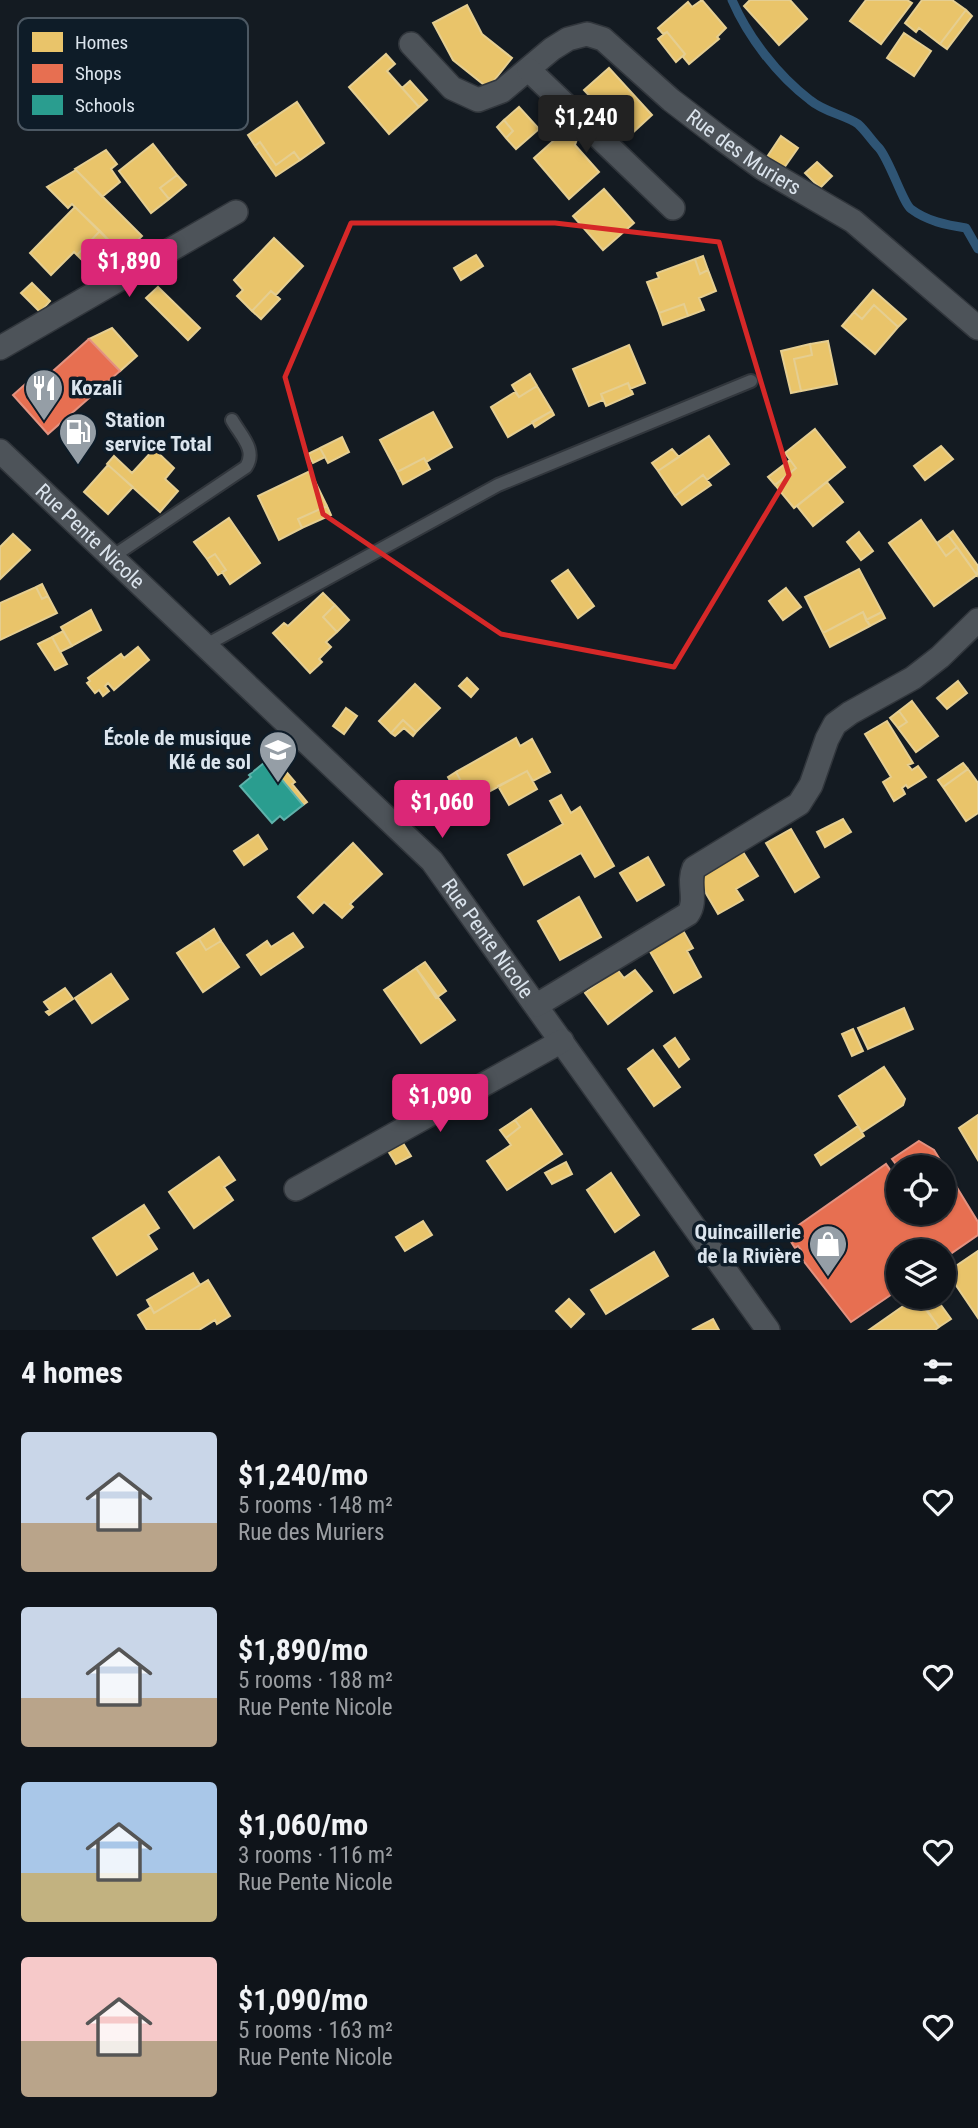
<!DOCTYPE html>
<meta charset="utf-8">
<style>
:root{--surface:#0f141a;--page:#181d23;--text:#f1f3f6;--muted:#9b9ea2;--line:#2f3339;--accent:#db2777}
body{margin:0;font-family:"Roboto Condensed",sans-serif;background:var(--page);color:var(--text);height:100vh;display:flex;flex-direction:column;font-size:26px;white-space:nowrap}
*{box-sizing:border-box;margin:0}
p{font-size:23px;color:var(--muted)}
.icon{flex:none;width:38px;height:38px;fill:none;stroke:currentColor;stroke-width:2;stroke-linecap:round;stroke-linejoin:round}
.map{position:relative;height:1330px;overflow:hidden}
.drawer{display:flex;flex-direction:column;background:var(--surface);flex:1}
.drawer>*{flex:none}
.buttons{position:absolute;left:886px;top:1155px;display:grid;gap:14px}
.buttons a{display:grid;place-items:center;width:70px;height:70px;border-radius:50%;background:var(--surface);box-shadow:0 2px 5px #0004,0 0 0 2px var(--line);font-size:35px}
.price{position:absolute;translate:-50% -60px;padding:0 16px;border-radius:7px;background:var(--accent);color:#fff;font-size:23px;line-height:46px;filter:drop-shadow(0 2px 4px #0008)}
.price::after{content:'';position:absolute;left:50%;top:42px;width:21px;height:16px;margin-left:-10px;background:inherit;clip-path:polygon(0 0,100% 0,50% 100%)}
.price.current{background:#222;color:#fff}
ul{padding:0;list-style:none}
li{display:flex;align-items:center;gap:21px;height:175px;padding:0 21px}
li span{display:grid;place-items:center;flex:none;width:196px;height:140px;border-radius:7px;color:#555}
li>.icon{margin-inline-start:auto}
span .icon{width:84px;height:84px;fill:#fffc;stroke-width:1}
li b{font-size:30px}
h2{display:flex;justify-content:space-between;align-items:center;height:84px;padding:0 21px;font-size:30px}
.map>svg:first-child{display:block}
.homes{fill:#e9c46a;stroke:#e5ce91;stroke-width:2}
.shops{fill:#e76f51;stroke:#e39280;stroke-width:2}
.schools{fill:#2a9d8f;stroke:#5fb2ab;stroke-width:2}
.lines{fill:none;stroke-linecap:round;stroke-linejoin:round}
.stream{stroke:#2f5575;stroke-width:9}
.service-casing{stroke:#31363c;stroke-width:16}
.minor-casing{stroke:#31363c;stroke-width:26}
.service{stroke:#4d5359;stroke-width:12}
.minor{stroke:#4d5359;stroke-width:23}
.marked{fill:none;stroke:#d62828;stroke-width:5;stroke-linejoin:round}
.labels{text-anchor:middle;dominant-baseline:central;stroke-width:7;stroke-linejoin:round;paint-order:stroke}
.street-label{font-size:21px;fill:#dbe4ed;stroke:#0e1c28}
.poi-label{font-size:21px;font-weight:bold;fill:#dbe4ed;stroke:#0e1c28;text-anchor:start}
.key{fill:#0e1c28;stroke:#4c5863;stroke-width:2}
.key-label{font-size:19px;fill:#dbe4ed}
</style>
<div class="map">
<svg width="978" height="1330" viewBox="0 0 978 1330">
<rect width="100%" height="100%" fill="#141b22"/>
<path class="homes" d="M 702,0 L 726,28 L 717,37 L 719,39 L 689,64 L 683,57 L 685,54 L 667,32 L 663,34 L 658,28 L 688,2 L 692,7 Z
M 750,0 L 790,0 L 807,19 L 779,45 L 744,6 Z
M 866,0 L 907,0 L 912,3 L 881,44 L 850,21 Z
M 922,0 L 952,0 L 966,10 L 940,44 L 919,28 L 916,32 L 905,23 Z
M 467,5 L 482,34 L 512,58 L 488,88 L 453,60 L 433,23 Z
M 966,10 L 972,16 L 947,49 L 940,44 Z
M 667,32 L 685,54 L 676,62 L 658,39 Z
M 904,33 L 931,51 L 914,76 L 887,58 Z
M 386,54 L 395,64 L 387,71 L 419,107 L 389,134 L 349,87 Z
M 609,68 L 652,115 L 628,137 L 584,90 Z
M 410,81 L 427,100 L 419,107 L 402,88 Z
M 297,102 L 324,143 L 300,160 L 294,152 L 276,165 L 260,142 L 255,146 L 248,135 Z
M 519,107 L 539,129 L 516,149 L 506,138 L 513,131 L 504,120 Z
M 504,120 L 513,131 L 506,138 L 497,127 Z
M 570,126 L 578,136 L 575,145 L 599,172 L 569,199 L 534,158 Z
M 781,136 L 798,148 L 784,168 L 767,157 Z
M 260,142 L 276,165 L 294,152 L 300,160 L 276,176 L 255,146 Z
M 153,144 L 177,175 L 160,188 L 169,199 L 151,213 L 119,171 Z
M 106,150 L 117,164 L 111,169 L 120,182 L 102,197 L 75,169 Z
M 817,162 L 832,176 L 820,188 L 805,173 Z
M 76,170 L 142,236 L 123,255 L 72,204 L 68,208 L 47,187 Z
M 177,175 L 186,185 L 169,199 L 160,188 Z
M 604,189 L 634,223 L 603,250 L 573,216 Z
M 75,207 L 100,231 L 77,255 L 74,252 L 51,275 L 30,253 Z
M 100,231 L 120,252 L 98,276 L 77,255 Z
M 274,238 L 303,266 L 276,295 L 271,291 L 252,311 L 237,296 L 243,290 L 234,280 Z
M 476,255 L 483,266 L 461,280 L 454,268 Z
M 703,256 L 708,270 L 700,274 L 695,259 Z
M 695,259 L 700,274 L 708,270 L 716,291 L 699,298 L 704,310 L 688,316 L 684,304 L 659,313 L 647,282 L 659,278 L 657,273 Z
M 32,283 L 50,301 L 40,312 L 21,293 Z
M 158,287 L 200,328 L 188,340 L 146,298 Z
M 873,290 L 906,319 L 898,327 L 874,305 L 862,319 L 854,312 Z
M 271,291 L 280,299 L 261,319 L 252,311 Z
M 684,304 L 688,316 L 663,325 L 659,313 Z
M 874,305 L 898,327 L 875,354 L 842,326 L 854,312 L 862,319 Z
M 112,328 L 137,356 L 120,371 L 89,339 Z
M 828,341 L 837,384 L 801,391 L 794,359 L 812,355 L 810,344 Z
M 810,344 L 812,355 L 794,359 L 801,391 L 791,393 L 781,351 Z
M 629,345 L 645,383 L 630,389 L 628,383 L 601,394 L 603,400 L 589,406 L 573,369 Z
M 530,374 L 537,386 L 519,397 L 512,385 Z
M 628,383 L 633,394 L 606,406 L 601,394 Z
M 537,386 L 552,411 L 508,437 L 491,407 L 515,392 L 519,397 Z
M 552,411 L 554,415 L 535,427 L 532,422 Z
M 433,412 L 452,447 L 426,462 L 424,458 L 397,472 L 380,440 Z
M 815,429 L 845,467 L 794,508 L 775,485 L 796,468 L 785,453 Z
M 709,436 L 729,464 L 707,480 L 703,475 L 675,496 L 658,471 Z
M 342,437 L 349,452 L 328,463 L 320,448 Z
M 941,446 L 953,459 L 925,480 L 914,466 Z
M 320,448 L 325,457 L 313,463 L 308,454 Z
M 154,449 L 174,468 L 165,479 L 178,491 L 160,512 L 107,464 L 114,456 L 132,473 Z
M 672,449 L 679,457 L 658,471 L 652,463 Z
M 424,458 L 430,469 L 403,484 L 397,472 Z
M 790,460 L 796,468 L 775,485 L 768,477 Z
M 108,465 L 133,487 L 108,514 L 84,492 Z
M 310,471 L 327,506 L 298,519 L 302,528 L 279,540 L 258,496 Z
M 703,475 L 711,485 L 682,505 L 675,496 Z
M 827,482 L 843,502 L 813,526 L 797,506 Z
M 327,506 L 331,515 L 302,528 L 298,519 Z
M 229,518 L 260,563 L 230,584 L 222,572 L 226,570 L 215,554 L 207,559 L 194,542 Z
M 921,520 L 946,556 L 957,547 L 977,575 L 934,606 L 889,543 Z
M 953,531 L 978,566 L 977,575 L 948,535 Z
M 859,532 L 873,551 L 861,560 L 847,542 Z
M 13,534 L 30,550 L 0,579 L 0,547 Z
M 948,535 L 957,547 L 946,556 L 937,543 Z
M 215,554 L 226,570 L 218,575 L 207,559 Z
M 859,569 L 882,612 L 866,620 L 863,612 L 823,633 L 805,597 Z
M 568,570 L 594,606 L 578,618 L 552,581 Z
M 42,584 L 48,596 L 42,599 L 36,587 Z
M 36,587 L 42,599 L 48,596 L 57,613 L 0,640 L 0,603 Z
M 786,588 L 801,607 L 783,620 L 769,601 Z
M 323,593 L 335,605 L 323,617 L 337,632 L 326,642 L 331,647 L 319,659 L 322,662 L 310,673 L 273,633 L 284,623 L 288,626 Z
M 335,605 L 349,620 L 337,632 L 323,617 Z
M 91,610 L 101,630 L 72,646 L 61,627 Z
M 863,612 L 870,626 L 830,647 L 823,633 Z
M 882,612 L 885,618 L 870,626 L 866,620 Z
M 63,631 L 72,646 L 60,652 L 52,637 Z
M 52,637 L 67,664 L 55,670 L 38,644 Z
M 138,647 L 149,660 L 114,690 L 108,683 L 105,686 L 109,691 L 103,696 L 99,690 L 95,693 L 87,683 L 90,681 L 88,678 L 121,654 L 124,658 Z
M 467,678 L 478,689 L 471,697 L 459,686 Z
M 958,681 L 967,693 L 947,709 L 937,698 Z
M 415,684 L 440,708 L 416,732 L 403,720 L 391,733 L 379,721 Z
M 912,701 L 938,736 L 916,752 L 898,728 L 907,722 L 899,711 Z
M 346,708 L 357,716 L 344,734 L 333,726 Z
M 899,711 L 907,722 L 898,728 L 890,718 Z
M 403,720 L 416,732 L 413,736 L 404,728 L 395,736 L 391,733 Z
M 887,721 L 913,763 L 908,765 L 912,770 L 918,766 L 926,777 L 908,788 L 906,785 L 902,788 L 905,794 L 894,801 L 883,782 L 891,777 L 865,734 Z
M 516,738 L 520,746 L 532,739 L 550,772 L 533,781 L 527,771 L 472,801 L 456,772 Z
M 963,763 L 968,769 L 943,787 L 938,780 Z
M 283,768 L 295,782 L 292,784 L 307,802 L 303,805 L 277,774 Z
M 968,769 L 978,783 L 978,813 L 966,821 L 943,787 Z
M 527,771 L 537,789 L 509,805 L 498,786 Z
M 456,772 L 472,801 L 464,806 L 448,777 Z
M 561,795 L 571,813 L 580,807 L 614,866 L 595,877 L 581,853 L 524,885 L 508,855 L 563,824 L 550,801 Z
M 843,819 L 851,832 L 825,847 L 817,832 Z
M 791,829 L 819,877 L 795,892 L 766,843 Z
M 258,835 L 267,849 L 244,865 L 234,851 Z
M 353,843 L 382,874 L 350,904 L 353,907 L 342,918 L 324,902 L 313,913 L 298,897 Z
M 743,852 L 758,876 L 736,889 L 743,900 L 718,914 L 697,878 Z
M 648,857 L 664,885 L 637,901 L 620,873 Z
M 579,897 L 601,937 L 560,960 L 538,921 Z
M 681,927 L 693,948 L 687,951 L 701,977 L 674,993 L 649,950 L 666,941 L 664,937 Z
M 214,929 L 221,941 L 206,950 L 199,939 Z
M 293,933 L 303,947 L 261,975 L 247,955 L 267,941 L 271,947 Z
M 199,939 L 206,950 L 221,941 L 239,967 L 203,992 L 177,953 Z
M 425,962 L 446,991 L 436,998 L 416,968 Z
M 416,968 L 455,1020 L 421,1043 L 384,990 Z
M 617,969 L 624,978 L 635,970 L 652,991 L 608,1024 L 585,993 Z
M 111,974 L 128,999 L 92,1023 L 75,998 Z
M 65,988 L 73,999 L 49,1015 L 46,1012 L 50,1010 L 44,1002 Z
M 904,1008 L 913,1029 L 868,1049 L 858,1028 Z
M 853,1029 L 863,1051 L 852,1056 L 842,1034 Z
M 675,1038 L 689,1059 L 679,1067 L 664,1046 Z
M 653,1050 L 680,1087 L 654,1106 L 628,1069 Z
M 884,1067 L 905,1099 L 903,1105 L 862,1132 L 839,1096 Z
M 531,1109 L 562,1154 L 507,1190 L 487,1161 L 511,1145 L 506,1138 L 520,1127 L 515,1120 Z
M 978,1115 L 978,1160 L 959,1128 Z
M 515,1120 L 520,1127 L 506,1138 L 500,1130 Z
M 858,1126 L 864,1136 L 821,1165 L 815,1155 Z
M 403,1143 L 411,1156 L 396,1164 L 388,1151 Z
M 219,1157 L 235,1180 L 224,1187 L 233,1200 L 194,1228 L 169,1192 Z
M 566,1162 L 572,1174 L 552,1184 L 545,1173 Z
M 611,1173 L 639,1215 L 615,1232 L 587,1190 Z
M 144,1205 L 159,1228 L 148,1235 L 157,1249 L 117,1275 L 93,1238 Z
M 423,1221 L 432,1235 L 405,1251 L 396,1237 Z
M 978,1251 L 978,1318 L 947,1272 Z
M 654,1252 L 668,1276 L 606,1314 L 591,1290 Z
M 193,1273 L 200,1285 L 154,1313 L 147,1300 Z
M 208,1280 L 230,1316 L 217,1324 L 215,1320 L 199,1330 L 147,1330 L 138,1315 L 151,1307 L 154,1313 Z
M 916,1297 L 939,1327 L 935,1330 L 869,1330 Z
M 918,1297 L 935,1297 L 951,1319 L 939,1327 Z
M 569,1299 L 584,1314 L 571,1327 L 556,1311 Z
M 713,1319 L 719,1330 L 692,1330 Z"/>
<path class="shops" d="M 89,339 L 120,371 L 48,434 L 13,395 L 39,372 L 44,379 Z
M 919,1141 L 934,1150 L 978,1222 L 978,1235 L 943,1259 L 943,1251 L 898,1251 L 898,1290 L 851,1322 L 802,1259 L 800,1255 L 801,1250 L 798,1246 L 795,1248 L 786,1234 L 886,1164 L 898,1181 L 898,1213 L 943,1213 L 943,1167 L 898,1167 L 892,1159 Z"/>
<path class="schools" d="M 270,758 L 280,770 L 277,774 L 303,805 L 284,820 L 280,816 L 272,823 L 240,786 L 251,777 L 249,775 Z"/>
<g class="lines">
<path class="stream" d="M 732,0 C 748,37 778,76 810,100 C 824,112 845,115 858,124 C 865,130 872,141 879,148 C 890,161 903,203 911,209 C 927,221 946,225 966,228 L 978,249"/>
<defs>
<path id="service" d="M 112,557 L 246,467 C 257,450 241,436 232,420
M 206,645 L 498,485 L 751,381"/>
<g id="minor">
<path id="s1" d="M 411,44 L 452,88 L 478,100 L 502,91 L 552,49 L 568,39 L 587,34 L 603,39 L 671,100 L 718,136 L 762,168 L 853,221 L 978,328"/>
<path d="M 529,70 L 673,208"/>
<path d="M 0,348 L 236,212"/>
<path id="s2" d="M 0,451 L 432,861 L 768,1330"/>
<path d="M 537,1005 L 688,914 C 698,900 687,884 694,868 L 799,804 L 811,785 L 827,739 L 835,724 L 850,713 L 913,678 L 940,657 L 978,620"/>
<path d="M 296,1189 L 562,1041"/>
</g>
</defs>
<use href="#service" class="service-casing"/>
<use href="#minor" class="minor-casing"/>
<use href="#service" class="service"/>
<use href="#minor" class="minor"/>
</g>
<path class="marked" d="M 351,223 L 555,223 L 719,242 L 789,475 L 674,667 L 501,634 L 323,514 L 285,377 Z"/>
<defs>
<symbol id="restaurant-pin" viewBox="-11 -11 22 30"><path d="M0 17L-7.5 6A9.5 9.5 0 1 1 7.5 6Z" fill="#959ea6" stroke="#0e1c28"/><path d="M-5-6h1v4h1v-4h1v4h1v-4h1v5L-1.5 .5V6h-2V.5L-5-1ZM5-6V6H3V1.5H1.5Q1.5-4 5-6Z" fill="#fff"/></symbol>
<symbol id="fuel-pin" viewBox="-11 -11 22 30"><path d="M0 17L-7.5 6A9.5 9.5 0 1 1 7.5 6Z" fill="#959ea6" stroke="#0e1c28"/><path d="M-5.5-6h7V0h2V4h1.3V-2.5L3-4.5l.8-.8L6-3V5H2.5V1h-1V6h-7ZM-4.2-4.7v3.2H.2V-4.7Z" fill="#fff"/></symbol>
<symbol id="school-pin" viewBox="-11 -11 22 30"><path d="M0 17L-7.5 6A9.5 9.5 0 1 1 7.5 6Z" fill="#959ea6" stroke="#0e1c28"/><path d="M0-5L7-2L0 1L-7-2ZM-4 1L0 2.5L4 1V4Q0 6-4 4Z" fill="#fff"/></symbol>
<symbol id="shop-pin" viewBox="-11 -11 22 30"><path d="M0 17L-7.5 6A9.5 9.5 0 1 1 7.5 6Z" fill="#959ea6" stroke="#0e1c28"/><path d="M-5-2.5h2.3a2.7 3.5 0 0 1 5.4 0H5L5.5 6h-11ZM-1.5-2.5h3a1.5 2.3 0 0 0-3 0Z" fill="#fff"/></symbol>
</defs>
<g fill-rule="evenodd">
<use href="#restaurant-pin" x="22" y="366" width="44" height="60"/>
<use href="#fuel-pin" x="56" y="410" width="44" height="60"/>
<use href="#school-pin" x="256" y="728" width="44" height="60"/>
<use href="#shop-pin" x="806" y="1222" width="44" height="60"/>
</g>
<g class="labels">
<g class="street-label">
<text stroke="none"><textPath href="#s1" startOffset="416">Rue des Muriers</textPath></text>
<text stroke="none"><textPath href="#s2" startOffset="124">Rue Pente Nicole</textPath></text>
<text stroke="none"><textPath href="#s2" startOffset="691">Rue Pente Nicole</textPath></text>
</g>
<g class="poi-label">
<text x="71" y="388">Kozali</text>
<text x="105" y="420">Station<tspan x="105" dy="24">service Total</tspan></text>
<text x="251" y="738" text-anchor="end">École de musique<tspan x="251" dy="24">Klé de sol</tspan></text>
<text x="801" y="1232" text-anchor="end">Quincaillerie<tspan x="801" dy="24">de la Rivière</tspan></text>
</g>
</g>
<rect x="18" y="18" width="230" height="112" rx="10" class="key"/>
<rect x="32" y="32" width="31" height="20" fill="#e9c46a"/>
<rect x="32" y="64" width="31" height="19" fill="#e76f51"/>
<rect x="32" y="95" width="31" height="20" fill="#2a9d8f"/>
<g class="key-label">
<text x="75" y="49">Homes</text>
<text x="75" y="80">Shops</text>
<text x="75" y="112">Schools</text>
</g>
</svg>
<div class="buttons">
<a><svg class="icon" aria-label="locate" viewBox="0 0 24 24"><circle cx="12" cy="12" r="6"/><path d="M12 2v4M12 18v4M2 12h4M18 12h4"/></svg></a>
<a><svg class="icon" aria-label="layers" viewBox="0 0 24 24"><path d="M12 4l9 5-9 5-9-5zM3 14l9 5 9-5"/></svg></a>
</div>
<b class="price current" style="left:586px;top:155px">$1,240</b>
<b class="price" style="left:129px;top:299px">$1,890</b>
<b class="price" style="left:442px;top:840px">$1,060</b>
<b class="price" style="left:440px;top:1134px">$1,090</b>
</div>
<section class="drawer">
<h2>4 homes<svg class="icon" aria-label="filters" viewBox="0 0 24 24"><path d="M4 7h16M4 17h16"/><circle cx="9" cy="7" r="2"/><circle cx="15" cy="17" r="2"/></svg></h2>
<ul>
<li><span style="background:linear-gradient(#c9d6e8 65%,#b9a48a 0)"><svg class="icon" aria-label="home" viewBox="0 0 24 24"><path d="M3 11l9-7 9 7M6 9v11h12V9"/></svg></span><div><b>$1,240/mo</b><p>5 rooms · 148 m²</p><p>Rue des Muriers</p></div><svg class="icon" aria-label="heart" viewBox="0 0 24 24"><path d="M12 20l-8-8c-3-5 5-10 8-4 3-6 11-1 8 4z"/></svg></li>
<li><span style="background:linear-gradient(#c9d6e8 65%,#b9a48a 0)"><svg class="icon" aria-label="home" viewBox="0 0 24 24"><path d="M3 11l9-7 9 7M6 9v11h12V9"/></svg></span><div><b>$1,890/mo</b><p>5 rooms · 188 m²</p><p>Rue Pente Nicole</p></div><svg class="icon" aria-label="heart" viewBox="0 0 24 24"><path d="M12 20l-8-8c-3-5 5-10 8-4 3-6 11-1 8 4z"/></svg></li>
<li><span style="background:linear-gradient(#a9c7e8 65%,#c2b280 0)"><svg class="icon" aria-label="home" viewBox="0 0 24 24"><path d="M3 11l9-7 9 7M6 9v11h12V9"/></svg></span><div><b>$1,060/mo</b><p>3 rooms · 116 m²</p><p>Rue Pente Nicole</p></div><svg class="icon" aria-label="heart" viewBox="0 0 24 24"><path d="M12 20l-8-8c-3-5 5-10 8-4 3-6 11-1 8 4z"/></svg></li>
<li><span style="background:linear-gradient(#f6c9c9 60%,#b9a48a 0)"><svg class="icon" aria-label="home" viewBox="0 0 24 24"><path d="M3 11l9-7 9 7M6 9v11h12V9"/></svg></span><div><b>$1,090/mo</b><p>5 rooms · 163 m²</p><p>Rue Pente Nicole</p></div><svg class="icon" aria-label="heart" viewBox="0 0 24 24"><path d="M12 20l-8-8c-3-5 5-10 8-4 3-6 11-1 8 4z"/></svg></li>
</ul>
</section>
